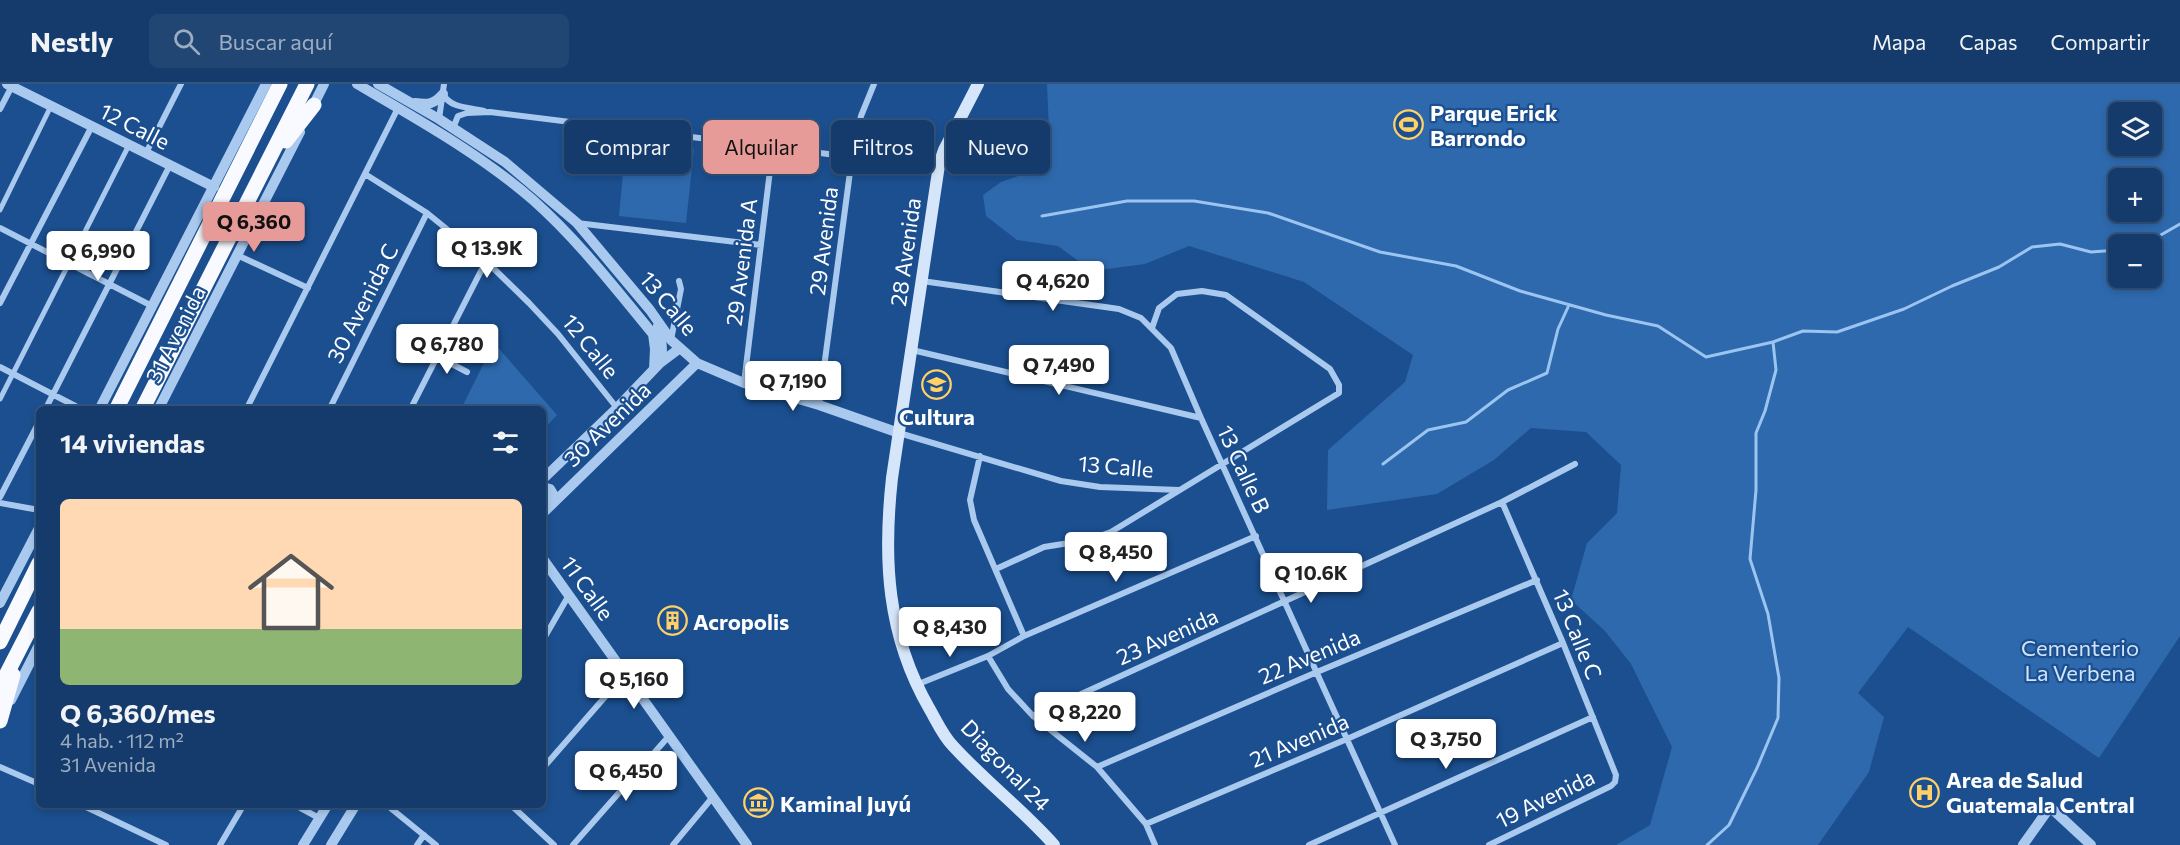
<!DOCTYPE html>
<html lang="es">
<meta charset="utf-8">
<style>
:root{--surface:#143b6b;--page:#214673;--text:#f1f3f6;--muted:#9dadc1;--line:#33557e;--accent:#e69b98}
body{margin:0;font-family:Commissioner,sans-serif;background:var(--page);color:var(--text);height:100vh;display:flex;flex-direction:column;font-size:22px;white-space:nowrap}
*{box-sizing:border-box;margin:0}
p{font-size:20px;color:var(--muted)}
.icon{flex:none;width:33px;height:33px;fill:none;stroke:currentColor;stroke-width:2;stroke-linecap:round;stroke-linejoin:round}
.map{position:relative;flex:1;overflow:hidden}
.sheet{position:absolute;left:36px;top:322px;width:510px;height:402px;display:flex;flex-direction:column;background:var(--surface);border-radius:9px;box-shadow:0 3px 9px #0003,0 0 0 2px var(--line)}
.sheet>*{flex:none}
.top-card{position:absolute;left:564px;top:36px;width:570px;height:54px;display:flex;gap:12px}
.controls{position:absolute;left:2108px;top:18px;display:grid;gap:12px}
.controls a{display:grid;place-items:center;width:54px;height:54px;border-radius:9px;background:var(--surface);box-shadow:0 3px 9px #0003,0 0 0 2px var(--line);font-size:30px}
.price{position:absolute;translate:-50% -51px;padding:0 14px;border-radius:6px;background:#fff;color:#222;font-size:20px;line-height:39px;filter:drop-shadow(0 2px 3px #0008)}
.price::after{content:'';position:absolute;left:50%;top:36px;width:18px;height:14px;margin-left:-9px;background:inherit;clip-path:polygon(0 0,100% 0,50% 100%)}
.price.active{background:var(--accent);color:#111}
ul{padding:0;list-style:none}
li{display:grid;align-content:center;gap:12px;height:318px;padding:0 24px}
li+li{border-top:2px solid var(--line)}
li span{display:grid;place-items:center;height:186px;border-radius:9px;color:#555}
li>.icon{margin-inline-start:auto}
span .icon{width:108px;height:108px;fill:#fffc;stroke-width:1}
li b{font-size:26px}
h2{display:flex;justify-content:space-between;align-items:center;height:72px;padding:0 24px;font-size:26px}
.pill{padding:0 21px;border-radius:9px;background:var(--surface);box-shadow:0 3px 9px #0003,0 0 0 2px var(--line);font-size:21px;line-height:54px}
.pill.active{background:var(--accent);color:#111}
header{display:flex;align-items:center;gap:36px;box-sizing:border-box;height:84px;padding:0 30px;background:var(--surface);border-bottom:2px solid var(--line)}
header strong{font-size:28px}
nav{display:flex;gap:33px;margin-inline-start:auto;font-size:21px}
.search{width:420px;height:54px;background:var(--page);display:flex;align-items:center;gap:15px;box-sizing:border-box;padding:0 21px;border-radius:9px;color:var(--muted);font-size:22px}
.map>svg:first-child{display:block}
.green{fill:#2e69ad;fill-rule:evenodd}
.lines{fill:none;stroke-linecap:round;stroke-linejoin:round}
.stream{stroke:#9cc4f0;stroke-width:3}
.pedestrian{stroke:#a9c9ee;stroke-width:5}
.minor{stroke:#a9c9ee;stroke-width:6}
.tertiary{stroke:#a9c9ee;stroke-width:10}
.secondary{stroke:#d6e6fa;stroke-width:12}
.trunk{stroke:#f8faff;stroke-width:15}
.labels{text-anchor:middle;dominant-baseline:central;stroke-width:4.5;stroke-linejoin:round;paint-order:stroke}
.poi-label{font-size:22px;font-weight:bold;fill:#fff;stroke:#1b4f8f;text-anchor:start}
.street-label{font-size:22px;fill:#fff;stroke:#1b4f8f}
.park-label{font-size:22px;fill:#cfe3fa;stroke:#1b4f8f}
</style>
<header>
<strong>Nestly</strong>
<div class="search"><svg class="icon" aria-label="search" viewBox="0 0 24 24"><circle cx="10" cy="10" r="6"/><path d="M15 15l6 6"/></svg>Buscar aquí</div>
<nav><a>Mapa</a><a>Capas</a><a>Compartir</a></nav>
</header>
<div class="map">
<svg width="2180" height="761" viewBox="0 0 2180 761">
<rect width="100%" height="100%" fill="#1b4f8f"/>
<path class="green" d="M 1047,0 L 2180,0 L 2180,552 L 2099,674 L 1908,543 L 1858,609 L 1884,633 L 1869,688 L 1818,761 L 1616,761 L 1650,741 L 1672,663 L 1631,580 L 1605,547 L 1571,516 L 1587,459 L 1617,429 L 1621,381 L 1586,348 L 1531,344 L 1494,376 L 1437,410 L 1327,426 L 1328,366 L 1405,298 L 1413,271 L 1304,198 L 1189,162 L 1145,180 L 1092,187 L 1058,162 L 1017,156 L 986,132 L 983,111 L 1001,98 L 1027,89 L 1043,71 L 1049,47 ZM 2118,28 L 2151,28 L 2151,62 L 2118,62 ZM 2118,94 L 2151,94 L 2151,128 L 2118,128 ZM 2151,160 L 2151,194 L 2118,194 L 2118,160 Z
M 626,58 L 694,65 L 686,139 L 619,132 Z
M 494,259 L 557,331 L 543,346 L 543,326 L 461,325 Z"/>
<g class="lines">
<path class="stream" d="M 1042,132 L 1127,117 L 1194,117 L 1268,129 L 1380,168 L 1456,182 L 1520,207 L 1606,231 L 1658,242 L 1706,273 L 1773,258 L 1803,247 L 1837,248 L 1904,225 L 1952,202 L 1999,183 L 2032,163 L 2060,160 L 2091,168 L 2118,166
M 2145,160 L 2180,140
M 1383,380 L 1428,346 L 1466,338 L 1508,306 L 1547,289 L 1558,245 L 1569,221
M 1707,761 L 1729,741 L 1757,684 L 1778,634 L 1779,594 L 1768,530 L 1750,475 L 1756,406 L 1756,349 L 1765,327 L 1776,286 L 1773,258"/>
<path class="pedestrian" d="M 0,126 L 51,22
M 0,315 L 129,61"/>
<path class="minor" d="M 443,10 C 451,25 469,23 484,27
M 0,25 L 12,2
M 439,35 L 444,0
M 453,44 L 458,32 L 467,29 L 490,28 L 852,73 L 939,81
M 146,69 L 181,0
M 365,90 L 427,129 L 486,177 L 529,219 L 558,250 L 617,324
M 577,139 L 761,161
M 0,144 L 152,222
M 237,171 L 308,204
M 922,197 L 1119,225 L 1141,234 L 1171,264 L 1201,334 L 1395,761
M 0,219 L 92,42
M 671,256 L 681,205 L 679,197
M 912,266 L 1201,334
M 437,272 L 467,288
M 0,283 L 83,326
M 744,299 L 773,62
M 819,321 L 852,73 L 861,32 L 874,0
M 45,326 L 170,81
M 246,326 L 398,24
M 329,326 L 427,129
M 410,326 L 486,177
M 899,349 L 1061,397 L 1100,403 L 1179,406
M 980,372 L 970,416 L 974,436 L 1024,552
M 0,413 L 39,338
M 0,419 L 39,426
M 996,485 L 1044,463 L 1088,456 L 1111,448 L 1339,309 L 1339,301 L 1330,285 L 1226,211 L 1202,207 L 1177,210 L 1159,224 L 1152,244
M 543,556 L 569,511
M 988,572 L 1008,605 L 1033,632 L 1097,683 L 1146,740 L 1155,761
M 916,601 L 988,572 L 1024,552 L 1256,452
M 1033,632 L 1502,418 L 1575,380
M 0,683 L 39,700
M 1097,683 L 1317,588 L 1537,496
M 543,684 L 625,590
M 84,722 L 166,761
M 297,722 L 319,734
M 388,722 L 436,761
M 512,722 L 554,761
M 1146,740 L 1347,655 L 1563,559
M 220,761 L 243,722
M 417,761 L 424,751
M 573,761 L 669,652
M 673,761 L 712,714
M 1309,761 L 1593,633
M 1489,761 L 1611,702 L 1615,698 L 1616,691 L 1563,559 L 1502,418"/>
<path class="tertiary" d="M 7,0 L 214,103
M 357,0 C 417,35 480,70 533,116 C 578,156 615,204 653,250 L 655,265 L 654,285
M 378,0 L 439,35 L 505,78 L 577,139 L 650,226 L 671,256 L 697,279 L 744,299 L 819,321 L 899,349
M 415,19 C 429,21 434,20 443,10
M 311,26 L 324,0
M 658,242 C 661,255 664,266 660,279
M 99,326 L 266,0
M 158,326 L 300,48
M 543,395 L 617,324 L 660,279 L 680,264
M 543,403 L 550,405 L 553,410 L 553,419
M 543,429 L 697,279
M 543,475 L 747,761
M 0,519 L 39,444
M 11,616 L 39,561
M 303,761 L 327,722
M 331,761 L 355,722
M 2023,761 L 2050,723 L 2091,761"/>
<path class="secondary" d="M 978,0 L 944,66 L 939,81 L 892,394 C 883,476 887,551 929,624 C 936,636 943,652 953,662 C 985,697 1023,726 1054,761"/>
<path class="trunk" d="M 286,57 L 314,21
M 116,326 L 280,0
M 142,326 L 307,0
M 0,558 L 39,479
M 0,603 L 39,527
M 0,637 L 13,591"/>
</g>
<defs>
<symbol id="stadium-ring" viewBox="-11 -11 22 22"><circle r="9.5" fill="#1b4f8f" stroke="#ffd166" stroke-width="1.5"/><path d="M0-5a6.5 5 0 1 0 0 10a6.5 5 0 1 0 0-10ZM-3.5-1.8h7v3.6h-7Z" fill="#ffd166"/></symbol>
<symbol id="school-ring" viewBox="-11 -11 22 22"><circle r="9.5" fill="#1b4f8f" stroke="#ffd166" stroke-width="1.5"/><path d="M0-5L7-2L0 1L-7-2ZM-4 1L0 2.5L4 1V4Q0 6-4 4Z" fill="#ffd166"/></symbol>
<symbol id="building-ring" viewBox="-11 -11 22 22"><circle r="9.5" fill="#1b4f8f" stroke="#ffd166" stroke-width="1.5"/><path d="M-4-6H4V6H1V3H-1V6H-4ZM-2.5-4.3h1.7v1.8h-1.7ZM.8-4.3h1.7v1.8H.8ZM-2.5-1h1.7V.8h-1.7ZM.8-1h1.7V.8H.8Z" fill="#ffd166"/></symbol>
<symbol id="hospital-ring" viewBox="-11 -11 22 22"><circle r="9.5" fill="#1b4f8f" stroke="#ffd166" stroke-width="1.5"/><path d="M-5-5h3v3.5h4V-5h3V5h-3V1.5h-4V5h-3Z" fill="#ffd166"/></symbol>
<symbol id="museum-ring" viewBox="-11 -11 22 22"><circle r="9.5" fill="#1b4f8f" stroke="#ffd166" stroke-width="1.5"/><path d="M0-6L6-3V-2H-6V-3ZM-5-1h2V3h-2ZM-1-1h2V3h-2ZM3-1h2V3H3ZM-6 4H6V6H-6Z" fill="#ffd166"/></symbol>
</defs>
<g fill-rule="evenodd">
<use href="#stadium-ring" x="1392" y="24" width="33" height="33"/>
<use href="#school-ring" x="920" y="284" width="33" height="33"/>
<use href="#building-ring" x="656" y="520" width="33" height="33"/>
<use href="#hospital-ring" x="1908" y="692" width="33" height="33"/>
<use href="#museum-ring" x="742" y="702" width="33" height="33"/>
</g>
<g class="labels">
<g class="poi-label">
<text x="1430" y="28">Parque Erick<tspan x="1430" dy="25">Barrondo</tspan></text>
<text x="937" y="332" text-anchor="middle">Cultura</text>
<text x="693" y="537">Acropolis</text>
<text x="1946" y="695">Area de Salud<tspan x="1946" dy="25">Guatemala Central</tspan></text>
<text x="780" y="719">Kaminal Juyú</text>
</g>
<g class="street-label">
<text transform="translate(135 42) rotate(27)">12 Calle</text>
<text transform="translate(823 157) rotate(-83)">29 Avenida</text>
<text transform="translate(905 168) rotate(-82)">28 Avenida</text>
<text transform="translate(741 178) rotate(-83)">29 Avenida A</text>
<text transform="translate(362 219) rotate(-63)">30 Avenida C</text>
<text transform="translate(669 219) rotate(50)">13 Calle</text>
<text transform="translate(175 250) rotate(-63)">31 Avenida</text>
<text transform="translate(591 262) rotate(51)">12 Calle</text>
<text transform="translate(607 340) rotate(-44)">30 Avenida</text>
<text transform="translate(1116 382) rotate(5)">13 Calle</text>
<text transform="translate(1244 385) rotate(65)">13 Calle B</text>
<text transform="translate(588 504) rotate(54)">11 Calle</text>
<text transform="translate(1578 550) rotate(68)">13 Calle C</text>
<text transform="translate(1167 552) rotate(-24)">23 Avenida</text>
<text transform="translate(1309 572) rotate(-23)">22 Avenida</text>
<text transform="translate(1299 656) rotate(-23)">21 Avenida</text>
<text transform="translate(1006 681) rotate(46)">Diagonal 24</text>
<text transform="translate(1545 714) rotate(-26)">19 Avenida</text>
</g>
<g class="park-label">
<text x="2080" y="563">Cementerio<tspan x="2080" dy="25">La Verbena</tspan></text>
</g>
</g>
</svg>
<div class="controls">
<a><svg class="icon" aria-label="layers" viewBox="0 0 24 24"><path d="M12 4l9 5-9 5-9-5zM3 14l9 5 9-5"/></svg></a>
<a>+</a>
<a>−</a>
</div>
<b class="price active" style="left:254px;top:169px">Q 6,360</b>
<b class="price" style="left:487px;top:195px">Q 13.9K</b>
<b class="price" style="left:98px;top:198px">Q 6,990</b>
<b class="price" style="left:1053px;top:228px">Q 4,620</b>
<b class="price" style="left:447px;top:291px">Q 6,780</b>
<b class="price" style="left:1059px;top:312px">Q 7,490</b>
<b class="price" style="left:793px;top:328px">Q 7,190</b>
<b class="price" style="left:1116px;top:499px">Q 8,450</b>
<b class="price" style="left:1311px;top:520px">Q 10.6K</b>
<b class="price" style="left:950px;top:574px">Q 8,430</b>
<b class="price" style="left:634px;top:626px">Q 5,160</b>
<b class="price" style="left:1085px;top:659px">Q 8,220</b>
<b class="price" style="left:1446px;top:686px">Q 3,750</b>
<b class="price" style="left:626px;top:718px">Q 6,450</b>
<div class="top-card">
<a class="pill">Comprar</a>
<a class="pill active">Alquilar</a>
<a class="pill">Filtros</a>
<a class="pill">Nuevo</a>
</div>
<section class="sheet">
<h2>14 viviendas<svg class="icon" aria-label="filters" viewBox="0 0 24 24"><path d="M4 7h16M4 17h16"/><circle cx="9" cy="7" r="2"/><circle cx="15" cy="17" r="2"/></svg></h2>
<ul>
<li><span style="background:linear-gradient(#ffd9b3 70%,#8fb573 0)"><svg class="icon" aria-label="home" viewBox="0 0 24 24"><path d="M3 11l9-7 9 7M6 9v11h12V9"/></svg></span><div><b>Q 6,360/mes</b><p>4 hab. · 112 m²</p><p>31 Avenida</p></div></li>
</ul>
</section>
</div>
